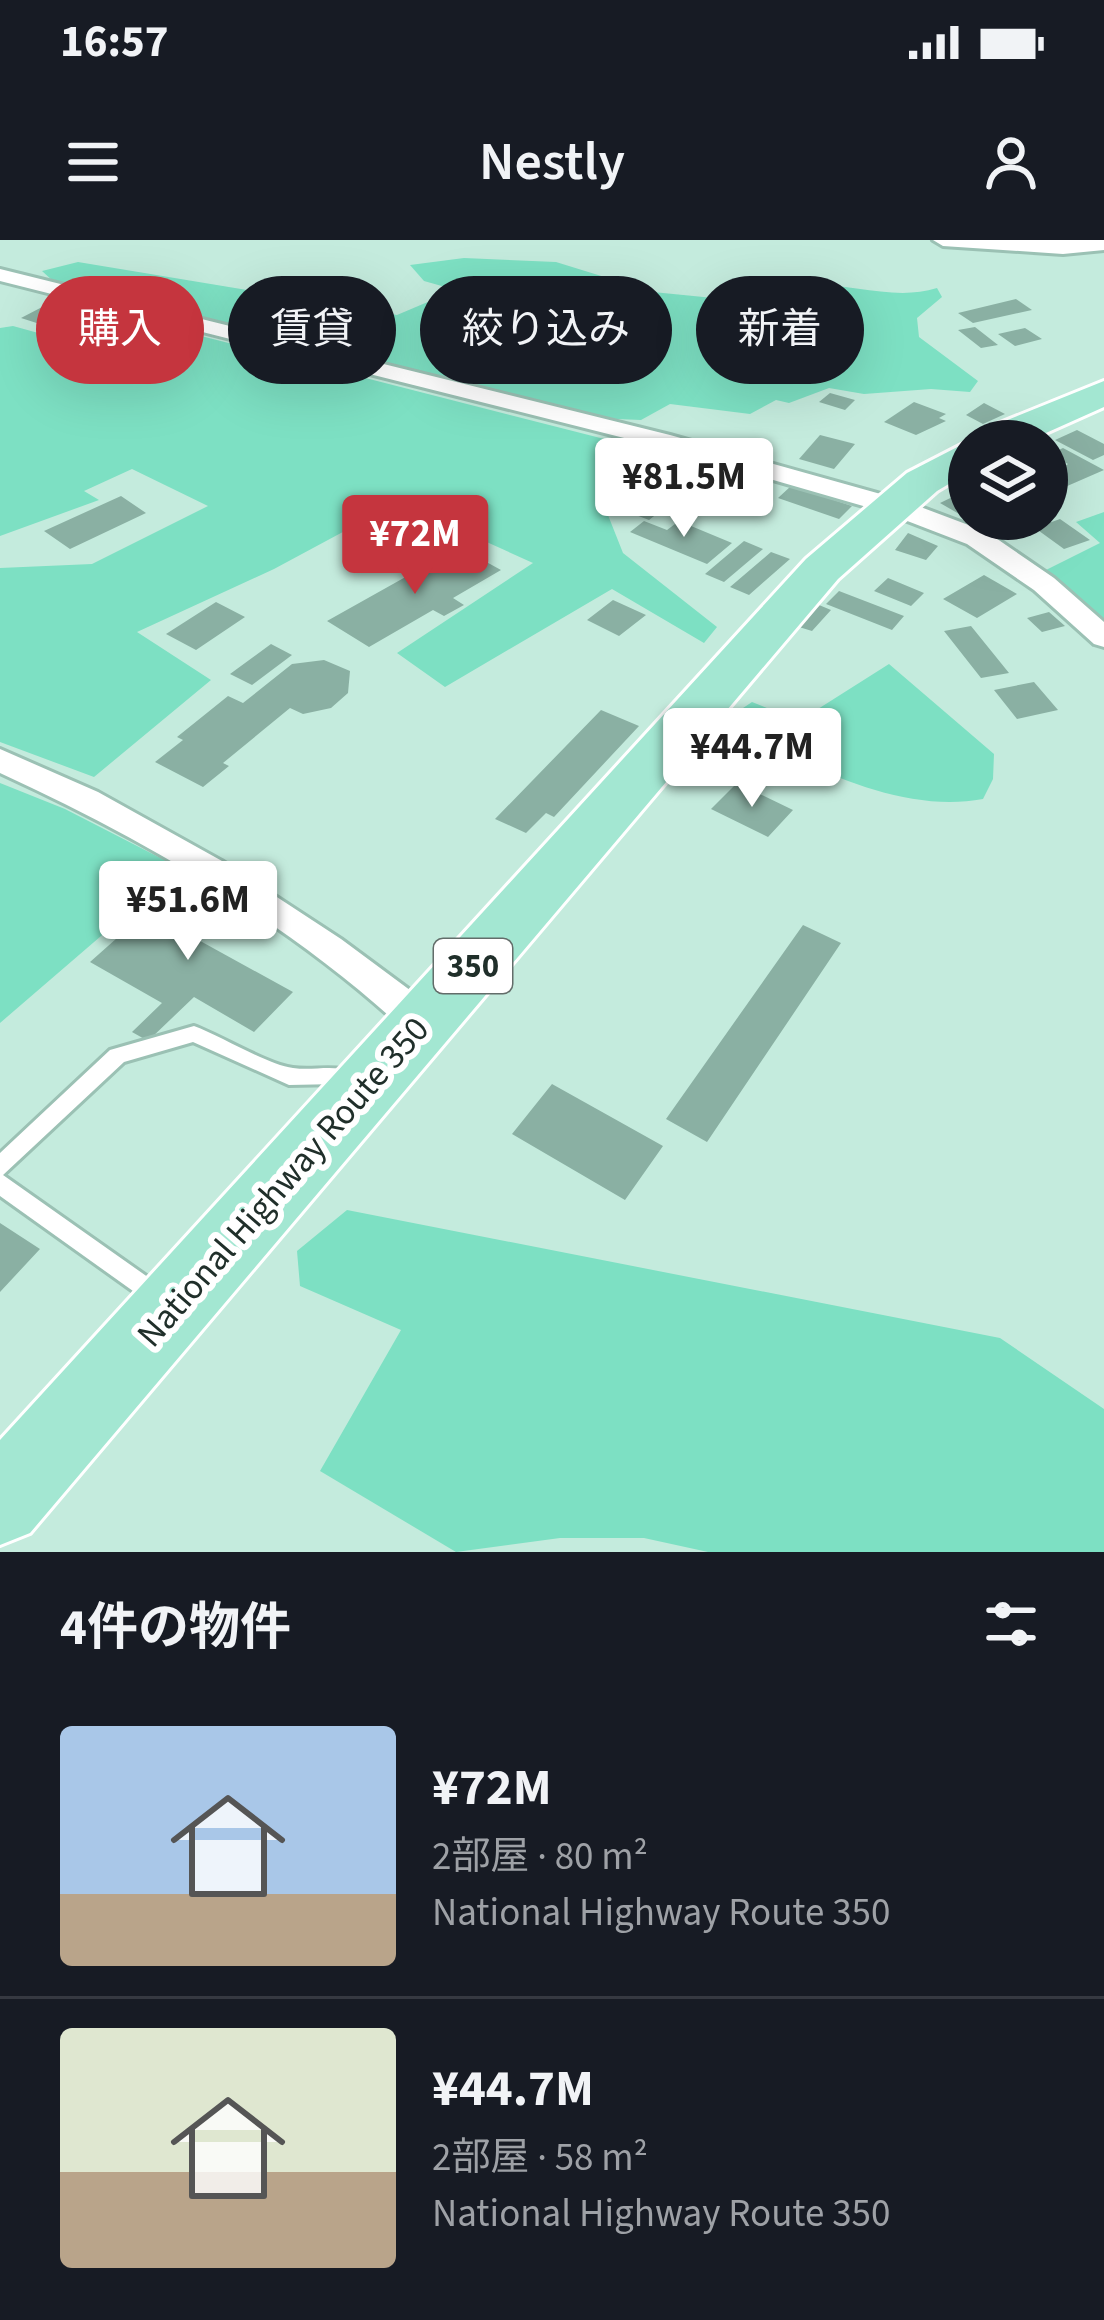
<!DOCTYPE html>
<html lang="ja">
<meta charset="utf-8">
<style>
:root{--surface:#171b24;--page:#20242c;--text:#f1f3f6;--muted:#9ea1a6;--line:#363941;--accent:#c5353e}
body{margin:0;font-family:"Source Sans 3","Noto Sans JP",sans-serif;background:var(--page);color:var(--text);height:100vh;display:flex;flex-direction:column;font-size:45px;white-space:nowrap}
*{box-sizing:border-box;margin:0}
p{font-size:39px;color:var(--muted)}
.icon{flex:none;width:66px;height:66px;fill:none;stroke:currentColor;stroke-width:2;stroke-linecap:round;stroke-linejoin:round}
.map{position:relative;height:1312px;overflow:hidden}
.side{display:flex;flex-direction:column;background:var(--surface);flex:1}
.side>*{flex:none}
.guide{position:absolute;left:36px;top:36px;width:1032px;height:108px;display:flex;gap:24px}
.buttons{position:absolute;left:948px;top:180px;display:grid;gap:24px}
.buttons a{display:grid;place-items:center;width:120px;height:120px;border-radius:50%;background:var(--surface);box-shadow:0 12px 48px #0002;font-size:60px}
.price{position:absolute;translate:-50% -102px;padding:0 27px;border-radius:12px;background:#fff;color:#222;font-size:39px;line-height:78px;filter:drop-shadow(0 3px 6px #0008)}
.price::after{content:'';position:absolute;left:50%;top:72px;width:36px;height:27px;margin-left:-18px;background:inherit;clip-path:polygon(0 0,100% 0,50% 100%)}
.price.selected{background:var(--accent);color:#fff}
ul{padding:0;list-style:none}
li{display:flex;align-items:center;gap:36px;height:300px;padding:0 60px}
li+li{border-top:3px solid var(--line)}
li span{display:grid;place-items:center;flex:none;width:336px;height:240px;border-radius:12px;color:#555}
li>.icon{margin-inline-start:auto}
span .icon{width:144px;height:144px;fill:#fffc;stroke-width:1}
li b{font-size:51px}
h2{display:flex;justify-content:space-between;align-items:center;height:144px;padding:0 60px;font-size:51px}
.chip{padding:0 42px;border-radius:54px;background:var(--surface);box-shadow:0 12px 48px #0002;font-size:42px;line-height:108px}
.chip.selected{background:var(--accent);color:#fff}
.status{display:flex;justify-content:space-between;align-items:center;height:84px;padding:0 60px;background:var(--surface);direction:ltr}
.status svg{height:33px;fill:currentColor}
header{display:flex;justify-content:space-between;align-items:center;height:156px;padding:0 60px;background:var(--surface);font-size:54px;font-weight:600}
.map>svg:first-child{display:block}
.green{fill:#7de0c3}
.building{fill:#8ab0a3}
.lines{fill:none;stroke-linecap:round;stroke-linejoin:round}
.service-casing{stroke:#9bc1b4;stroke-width:6}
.minor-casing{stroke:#9bc1b4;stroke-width:6}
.trunk-casing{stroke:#fff;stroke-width:6}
.service{fill:#fff;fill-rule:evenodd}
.minor{fill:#fff;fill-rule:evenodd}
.trunk{fill:#a3e7d2;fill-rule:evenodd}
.labels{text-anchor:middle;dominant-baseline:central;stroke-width:12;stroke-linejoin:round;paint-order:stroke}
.shield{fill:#fff;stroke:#636d6a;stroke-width:3}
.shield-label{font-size:33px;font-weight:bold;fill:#202f2a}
.street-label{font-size:36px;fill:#202f2a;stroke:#fff}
</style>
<div class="status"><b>16:57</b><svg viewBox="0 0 49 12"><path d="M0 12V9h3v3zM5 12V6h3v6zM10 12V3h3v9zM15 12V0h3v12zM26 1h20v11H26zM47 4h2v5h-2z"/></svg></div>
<header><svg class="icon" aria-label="menu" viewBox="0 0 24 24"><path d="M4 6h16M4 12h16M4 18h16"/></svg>Nestly<svg class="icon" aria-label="person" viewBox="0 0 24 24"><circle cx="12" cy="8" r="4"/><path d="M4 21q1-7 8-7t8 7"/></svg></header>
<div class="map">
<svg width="1104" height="1312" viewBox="0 0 1104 1312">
<rect width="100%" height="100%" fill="#c4ebdd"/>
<path class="green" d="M 464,18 L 556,22 L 653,52 L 784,65 L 795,60 L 801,45 C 847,41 893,62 937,48 L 942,57 L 917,78 L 919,97 L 978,141 L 970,152 L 931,149 L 864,154 L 829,148 L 789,163 L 776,160 L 750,174 L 670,164 L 641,180 L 593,178 L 53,41 L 42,31 L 78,22 L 397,75 L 456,50 L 424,41 L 410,25 Z
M 107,72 L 624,204 L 622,232 L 604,265 L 623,313 L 717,387 L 704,403 L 612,349 L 445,447 L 397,413 L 533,323 L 440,281 L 367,279 L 274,329 L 137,392 L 211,440 L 94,537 L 0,502 L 0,328 L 92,324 L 208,266 L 132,229 L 84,251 L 99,260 L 0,296 L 0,88 L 13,86 L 60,99 Z
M 1104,272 L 1104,384 L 1046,330 L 1100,303 L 1076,282 Z
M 889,424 L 994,514 L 993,539 L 983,559 C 897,575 806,523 729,488 L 737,472 L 752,462 L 799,481 Z
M 0,543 L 65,569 L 180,628 L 0,783 Z
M 347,970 L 1000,1098 L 1104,1169 L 1104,1312 L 708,1312 L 644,1298 L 560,1298 L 456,1312 L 320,1231 L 401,1090 L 300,1046 L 297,1011 Z"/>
<path class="building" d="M 1016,59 L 1032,70 L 973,83 L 958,73 Z
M 44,66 L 68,73 L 46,86 L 21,78 Z
M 975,87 L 998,105 L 981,108 L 958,90 Z
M 1025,88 L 1042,99 L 1015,106 L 998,94 Z
M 830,153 L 855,160 L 845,170 L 819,162 Z
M 914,162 L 946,174 L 939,178 L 946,181 L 916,195 L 884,182 Z
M 984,163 L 1005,174 L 983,184 L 966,175 Z
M 1077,190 L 1104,204 L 1104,215 L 1093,220 L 1055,200 Z
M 820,195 L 855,204 L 834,229 L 799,219 Z
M 1063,208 L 1104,230 L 1065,247 L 1047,237 L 1068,224 L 1050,214 Z
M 679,229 L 708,239 L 665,275 L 658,273 L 649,280 L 628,272 L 637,265 L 631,263 L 642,253 L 633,250 L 654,233 L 668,238 Z
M 791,246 L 852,266 L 839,279 L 778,258 Z
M 969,249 L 969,279 L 1021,279 L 1030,284 L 1001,298 L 940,263 Z
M 121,256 L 146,273 L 70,309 L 44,291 Z
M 1060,279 L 1090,300 L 1064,309 L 1035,288 Z
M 644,281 L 667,290 L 679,281 L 732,303 L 707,324 L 630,292 Z
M 908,293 L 938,306 L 926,320 L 895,310 Z
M 744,301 L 763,309 L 724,342 L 705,334 Z
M 459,307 L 501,330 L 453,358 L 464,365 L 444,376 L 433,370 L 369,407 L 327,381 Z
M 771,312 L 790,319 L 749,355 L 730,347 Z
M 984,335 L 1017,354 L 977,378 L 943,359 Z
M 888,338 L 924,353 L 911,366 L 874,351 Z
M 839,351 L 904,376 L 892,390 L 826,364 Z
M 613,360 L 646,375 L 619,396 L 587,380 Z
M 216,362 L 245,377 L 196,410 L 166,394 Z
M 819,365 L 831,370 L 812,391 L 799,387 Z
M 1049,372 L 1065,386 L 1042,392 L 1027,378 Z
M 971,386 L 1009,433 L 981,438 L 944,391 Z
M 271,404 L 292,415 L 252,445 L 230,434 Z
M 324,420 L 350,431 L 348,453 L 331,468 L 303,474 L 290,468 L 223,523 L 229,526 L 203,547 L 155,522 L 183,500 L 177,497 L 228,456 L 243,463 L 292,424 Z
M 1034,442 L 1058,470 L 1017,479 L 994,450 Z
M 601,470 L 639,486 L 554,577 L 546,573 L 526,593 L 495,579 Z
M 737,543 L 793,570 L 768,597 L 711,569 Z
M 188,635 L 233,660 L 193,697 L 293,752 L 254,792 L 194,757 L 148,801 L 132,792 L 162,763 L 90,722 Z
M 803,685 L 841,703 L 707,902 L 666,879 Z
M 552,844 L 663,906 L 625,960 L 512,894 Z
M 0,983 L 40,1009 L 0,1052 Z"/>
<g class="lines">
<defs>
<path id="service" d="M 194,786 C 221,796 268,825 293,828 C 320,832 346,819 365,844 L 362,850 L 355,853 L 338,844 L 289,845 L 193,802 L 124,822 L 3,935 L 169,1052 L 172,1060 L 169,1068 L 161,1071 L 0,956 L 0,913 L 110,810 Z"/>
<path id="minor" d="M 933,0 L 1104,0 L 1104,10 L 1063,14 L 943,6 Z
M 0,29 L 670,195 L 902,260 L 987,292 L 1054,338 L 1104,382 L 1104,407 L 1094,404 L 1034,350 L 967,304 L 884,272 L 652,205 L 0,41 Z
M 0,509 L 98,552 L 222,621 L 341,699 L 426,762 L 443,783 L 437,794 L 423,799 L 409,794 C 293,685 144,599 0,533 Z"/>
<path id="trunk" d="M 1104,141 L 1104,167 L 1028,201 L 972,201 L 978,192 Z
M 969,201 L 969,232 L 937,251 L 838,339 L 30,1293 L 0,1305 L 0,1200 L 806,319 L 907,233 Z"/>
</defs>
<use href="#service" class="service-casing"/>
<use href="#minor" class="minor-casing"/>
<use href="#trunk" class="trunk-casing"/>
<use href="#service" class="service"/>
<use href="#minor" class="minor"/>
<use href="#trunk" class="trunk"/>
</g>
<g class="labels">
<rect class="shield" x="434" y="699" width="78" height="54" rx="9"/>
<g class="shield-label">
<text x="473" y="726">350</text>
</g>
<g class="street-label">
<text transform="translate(283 942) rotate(-49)">National Highway Route 350</text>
</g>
</g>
</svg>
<div class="buttons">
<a><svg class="icon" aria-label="layers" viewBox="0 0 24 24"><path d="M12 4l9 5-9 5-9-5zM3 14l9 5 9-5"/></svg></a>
</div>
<b class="price" style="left:684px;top:300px">¥81.5M</b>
<b class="price selected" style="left:415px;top:357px">¥72M</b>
<b class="price" style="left:752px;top:570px">¥44.7M</b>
<b class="price" style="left:188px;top:723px">¥51.6M</b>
<div class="guide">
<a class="chip selected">購入</a>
<a class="chip">賃貸</a>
<a class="chip">絞り込み</a>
<a class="chip">新着</a>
</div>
</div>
<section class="side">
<h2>4件の物件<svg class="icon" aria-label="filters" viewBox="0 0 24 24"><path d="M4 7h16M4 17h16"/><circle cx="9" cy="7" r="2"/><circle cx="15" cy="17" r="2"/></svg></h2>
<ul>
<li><span style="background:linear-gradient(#a9c7e8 70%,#b9a48a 0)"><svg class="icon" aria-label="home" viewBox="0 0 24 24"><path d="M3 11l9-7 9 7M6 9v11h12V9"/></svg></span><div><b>¥72M</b><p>2部屋 · 80 m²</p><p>National Highway Route 350</p></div></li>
<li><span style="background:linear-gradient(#dfe7d0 60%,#b9a48a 0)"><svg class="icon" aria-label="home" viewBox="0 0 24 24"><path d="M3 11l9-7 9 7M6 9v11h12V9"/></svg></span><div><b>¥44.7M</b><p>2部屋 · 58 m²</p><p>National Highway Route 350</p></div></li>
</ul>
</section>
